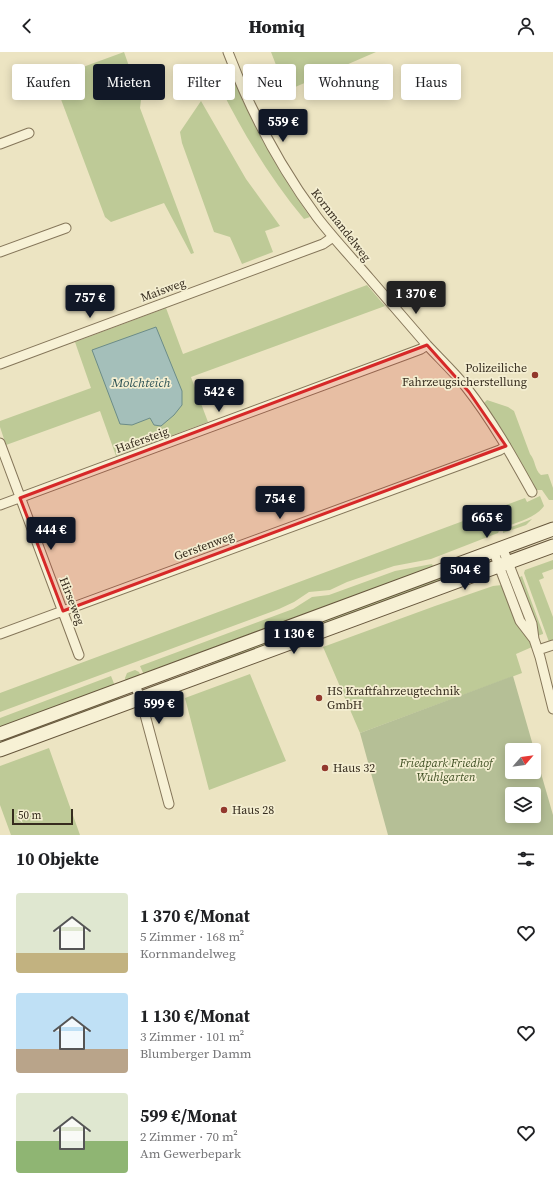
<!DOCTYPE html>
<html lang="de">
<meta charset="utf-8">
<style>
:root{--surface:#fff;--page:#f2f2f2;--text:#202124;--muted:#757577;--accent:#111827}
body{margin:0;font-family:"Source Serif 4",serif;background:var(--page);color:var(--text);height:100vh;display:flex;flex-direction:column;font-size:15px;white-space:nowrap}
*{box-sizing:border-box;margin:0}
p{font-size:13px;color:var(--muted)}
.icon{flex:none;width:22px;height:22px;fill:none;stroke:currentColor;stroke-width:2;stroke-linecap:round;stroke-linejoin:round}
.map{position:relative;height:783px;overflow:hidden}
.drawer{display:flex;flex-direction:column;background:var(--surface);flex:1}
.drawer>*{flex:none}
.banner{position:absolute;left:12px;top:12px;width:529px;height:36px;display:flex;gap:8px}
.needle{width:26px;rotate:62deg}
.tools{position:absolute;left:505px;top:691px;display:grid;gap:8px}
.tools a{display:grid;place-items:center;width:36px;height:36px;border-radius:4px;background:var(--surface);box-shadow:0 2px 10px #0003;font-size:20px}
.scale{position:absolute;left:12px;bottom:10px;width:61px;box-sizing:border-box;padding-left:4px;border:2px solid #362c1e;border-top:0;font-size:11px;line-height:14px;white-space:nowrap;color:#362c1e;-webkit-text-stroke:3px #f4eed1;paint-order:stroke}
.price{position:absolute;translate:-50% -34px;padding:0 9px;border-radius:4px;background:var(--accent);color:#fff;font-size:13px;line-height:26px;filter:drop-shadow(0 1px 2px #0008)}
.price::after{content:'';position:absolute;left:50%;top:24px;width:12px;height:9px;margin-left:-6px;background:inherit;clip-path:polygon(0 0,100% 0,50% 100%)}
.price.active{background:#222;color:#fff}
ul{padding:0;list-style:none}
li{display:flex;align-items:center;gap:12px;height:100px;padding:0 16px}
li span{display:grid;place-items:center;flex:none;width:112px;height:80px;border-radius:4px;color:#555}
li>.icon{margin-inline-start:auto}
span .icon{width:48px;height:48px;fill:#fffc;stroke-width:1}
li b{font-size:17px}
h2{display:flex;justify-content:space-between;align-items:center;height:48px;padding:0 16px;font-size:17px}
.chip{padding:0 14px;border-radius:4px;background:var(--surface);box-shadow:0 2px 10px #0003;font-size:14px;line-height:36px}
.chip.active{background:var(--accent);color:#fff}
header{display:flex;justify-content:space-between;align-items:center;height:52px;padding:0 16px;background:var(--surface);font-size:18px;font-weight:800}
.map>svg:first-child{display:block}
.green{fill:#beca97}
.cemetery{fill:#b5bf96;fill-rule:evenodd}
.water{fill:#a4bfba;stroke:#6c8c88}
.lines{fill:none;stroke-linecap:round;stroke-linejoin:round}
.minor-casing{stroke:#85765a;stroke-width:11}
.secondary-casing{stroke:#67573d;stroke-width:15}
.minor{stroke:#f7f1d5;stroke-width:9}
.secondary{stroke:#f7f1d5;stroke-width:13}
.marked{fill:#d62828;fill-opacity:0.2;stroke:#d62828;stroke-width:3;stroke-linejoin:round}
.poi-dot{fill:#92382d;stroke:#f4eed1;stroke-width:1.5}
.labels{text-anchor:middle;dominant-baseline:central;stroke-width:3.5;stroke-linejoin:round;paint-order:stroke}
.street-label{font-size:12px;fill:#362c1e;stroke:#f4eed1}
.poi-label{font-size:12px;fill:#362c1e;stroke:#f4eed1;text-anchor:start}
.park-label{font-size:12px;font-style:italic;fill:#415125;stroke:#f4eed1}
.water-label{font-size:13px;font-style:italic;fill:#2e5355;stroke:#f4eed1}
</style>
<header><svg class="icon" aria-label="back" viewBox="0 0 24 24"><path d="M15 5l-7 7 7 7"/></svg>Homiq<svg class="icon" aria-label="person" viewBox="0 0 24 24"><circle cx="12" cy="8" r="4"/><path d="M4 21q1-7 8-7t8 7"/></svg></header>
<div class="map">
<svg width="553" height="783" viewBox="0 0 553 783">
<rect width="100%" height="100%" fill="#ece4c2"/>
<path class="green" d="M 124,0 L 141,48 L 140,56 L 194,201 L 191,202 L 164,151 L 111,170 L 105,165 L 53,26 Z
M 271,0 L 376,0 L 286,39 Z
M 235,31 C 255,78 281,123 310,165 L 304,167 C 271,127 244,83 221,37 Z
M 201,49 L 246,127 L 280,174 L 265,179 L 273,200 L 242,212 L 230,185 L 214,180 L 182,91 L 180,80 Z
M 367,233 L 385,254 L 191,325 L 208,370 L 116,404 L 100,359 L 6,393 L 0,375 L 0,369 L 91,336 L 75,290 L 166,256 L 183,302 Z
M 487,348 L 508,355 L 514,359 L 530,402 C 536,409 534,417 541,423 L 548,422 L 553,436 L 553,448 L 549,448 L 542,438 L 535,438 L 483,352 Z
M 540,444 L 544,454 C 535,467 514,471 500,477 L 498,481 L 431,507 L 394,514 L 347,530 L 330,538 L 309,540 L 294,550 L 279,557 L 0,660 L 0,641 L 525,446 L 527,450 Z
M 532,467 L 526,473 L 503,481 L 503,479 L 506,477 Z
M 482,508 L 484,515 L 149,637 L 150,636 L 207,614 L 235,600 Z
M 553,508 L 553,517 L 542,521 L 544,526 L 539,528 L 553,565 L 553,588 L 549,590 L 524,521 L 525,518 Z
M 432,512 L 434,516 L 144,623 L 140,614 L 293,557 L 312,545 L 329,543 L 395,519 Z
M 522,524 L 543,581 L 543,582 L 537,584 L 518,526 Z
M 502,533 L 518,574 L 529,587 L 532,595 L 516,602 L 522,621 L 360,681 L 323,595 L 435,554 L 493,534 Z
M 135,618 L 139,620 L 141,624 L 126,630 L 125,626 L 127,621 Z
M 250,622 L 286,709 L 209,738 L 185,646 Z
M 111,624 L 115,634 L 0,676 L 0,666 Z
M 118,643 L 120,649 L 0,693 L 0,687 Z
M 49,696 L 80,783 L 11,783 L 0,753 L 0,714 Z"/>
<path class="cemetery" d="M 513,624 L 553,763 L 553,783 L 388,783 L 360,681 ZM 512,698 L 534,698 L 534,720 L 512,720 ZM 512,742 L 534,742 L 534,764 L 512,764 Z"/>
<path class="water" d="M 156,275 L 182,339 L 182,353 L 174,363 L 161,374 L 154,373 L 150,366 L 132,373 L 120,372 L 92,298 Z"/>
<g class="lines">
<defs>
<path id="minor" d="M 228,0 C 250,58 280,115 317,165 C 333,186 352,206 370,227 C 389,249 408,271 427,293 C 440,307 454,320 466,335 C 492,368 512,404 532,440
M 0,92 L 29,81
M 0,200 L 66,176
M 0,312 L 323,192 L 333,185
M 0,391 L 79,603
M 0,453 L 413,300 L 421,297 L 427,293
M 502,495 L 532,572 L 534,587 L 540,605 L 553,657
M 493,498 L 520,569 L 533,586
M 0,582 L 476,407 L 500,398 L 506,394
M 538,598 L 553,593
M 135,632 L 144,659 L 169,752"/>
<path id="secondary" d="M 0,682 L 553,477
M 0,698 L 553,494"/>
</defs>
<use href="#minor" class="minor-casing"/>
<use href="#secondary" class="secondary-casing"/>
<use href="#minor" class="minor"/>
<use href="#secondary" class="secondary"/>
</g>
<path class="marked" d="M 427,293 L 469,340 L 506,394 L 63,559 L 20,446 Z"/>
<g class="poi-dot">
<circle cx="535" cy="323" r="4"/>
<circle cx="319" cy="646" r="4"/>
<circle cx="325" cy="716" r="4"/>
<circle cx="224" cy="758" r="4"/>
</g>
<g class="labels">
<g class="street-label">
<text transform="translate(341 173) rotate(52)">Kornmandelweg</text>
<text transform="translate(163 238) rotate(-20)">Maisweg</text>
<text transform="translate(142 388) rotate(-20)">Hafersteig</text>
<text transform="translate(204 494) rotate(-20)">Gerstenweg</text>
<text transform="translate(72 549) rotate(69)">Hirseweg</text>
</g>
<g class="poi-label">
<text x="527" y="316" text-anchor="end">Polizeiliche<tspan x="527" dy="14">Fahrzeugsicherstellung</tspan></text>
<text x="327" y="639">HS Kraftfahrzeugtechnik<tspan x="327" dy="14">GmbH</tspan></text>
<text x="333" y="716">Haus 32</text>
<text x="232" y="758">Haus 28</text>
</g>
<g class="park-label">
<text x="446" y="711">Friedpark Friedhof<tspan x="446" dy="14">Wuhlgarten</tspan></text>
</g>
<g class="water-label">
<text x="141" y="330">Molchteich</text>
</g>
</g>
</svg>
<div class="tools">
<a><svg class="needle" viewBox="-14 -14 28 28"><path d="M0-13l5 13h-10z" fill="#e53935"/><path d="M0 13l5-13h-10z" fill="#757577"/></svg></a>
<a><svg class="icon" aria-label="layers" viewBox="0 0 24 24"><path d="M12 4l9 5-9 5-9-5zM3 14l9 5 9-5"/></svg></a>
</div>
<div class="scale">50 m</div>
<b class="price" style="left:283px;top:91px">559 €</b>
<b class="price active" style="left:416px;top:263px">1 370 €</b>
<b class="price" style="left:90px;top:267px">757 €</b>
<b class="price" style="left:219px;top:361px">542 €</b>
<b class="price" style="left:280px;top:468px">754 €</b>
<b class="price" style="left:487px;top:487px">665 €</b>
<b class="price" style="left:51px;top:499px">444 €</b>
<b class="price" style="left:465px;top:539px">504 €</b>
<b class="price" style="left:294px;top:603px">1 130 €</b>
<b class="price" style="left:159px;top:673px">599 €</b>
<div class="banner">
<a class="chip">Kaufen</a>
<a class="chip active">Mieten</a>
<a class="chip">Filter</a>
<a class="chip">Neu</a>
<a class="chip">Wohnung</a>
<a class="chip">Haus</a>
</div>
</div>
<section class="drawer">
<h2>10 Objekte<svg class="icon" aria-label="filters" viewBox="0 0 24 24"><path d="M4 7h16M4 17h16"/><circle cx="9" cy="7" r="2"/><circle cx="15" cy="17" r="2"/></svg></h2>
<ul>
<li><span style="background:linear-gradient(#dfe7d0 75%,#c2b280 0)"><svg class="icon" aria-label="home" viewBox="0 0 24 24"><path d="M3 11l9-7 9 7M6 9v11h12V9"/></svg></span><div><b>1 370 €/Monat</b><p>5 Zimmer · 168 m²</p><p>Kornmandelweg</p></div><svg class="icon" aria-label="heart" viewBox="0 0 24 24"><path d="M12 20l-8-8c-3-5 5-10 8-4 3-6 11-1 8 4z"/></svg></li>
<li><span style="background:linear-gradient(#bfe0f5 70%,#b9a48a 0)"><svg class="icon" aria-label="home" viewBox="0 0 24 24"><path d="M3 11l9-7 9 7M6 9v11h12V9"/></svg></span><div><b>1 130 €/Monat</b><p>3 Zimmer · 101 m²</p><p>Blumberger Damm</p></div><svg class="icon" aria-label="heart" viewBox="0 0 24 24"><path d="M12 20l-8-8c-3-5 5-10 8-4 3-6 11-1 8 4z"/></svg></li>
<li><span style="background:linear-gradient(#dfe7d0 60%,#8fb573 0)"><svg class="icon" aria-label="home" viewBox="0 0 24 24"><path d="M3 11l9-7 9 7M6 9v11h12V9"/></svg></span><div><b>599 €/Monat</b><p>2 Zimmer · 70 m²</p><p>Am Gewerbepark</p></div><svg class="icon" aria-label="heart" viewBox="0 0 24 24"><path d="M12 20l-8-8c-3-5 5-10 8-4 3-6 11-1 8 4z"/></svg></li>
</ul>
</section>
